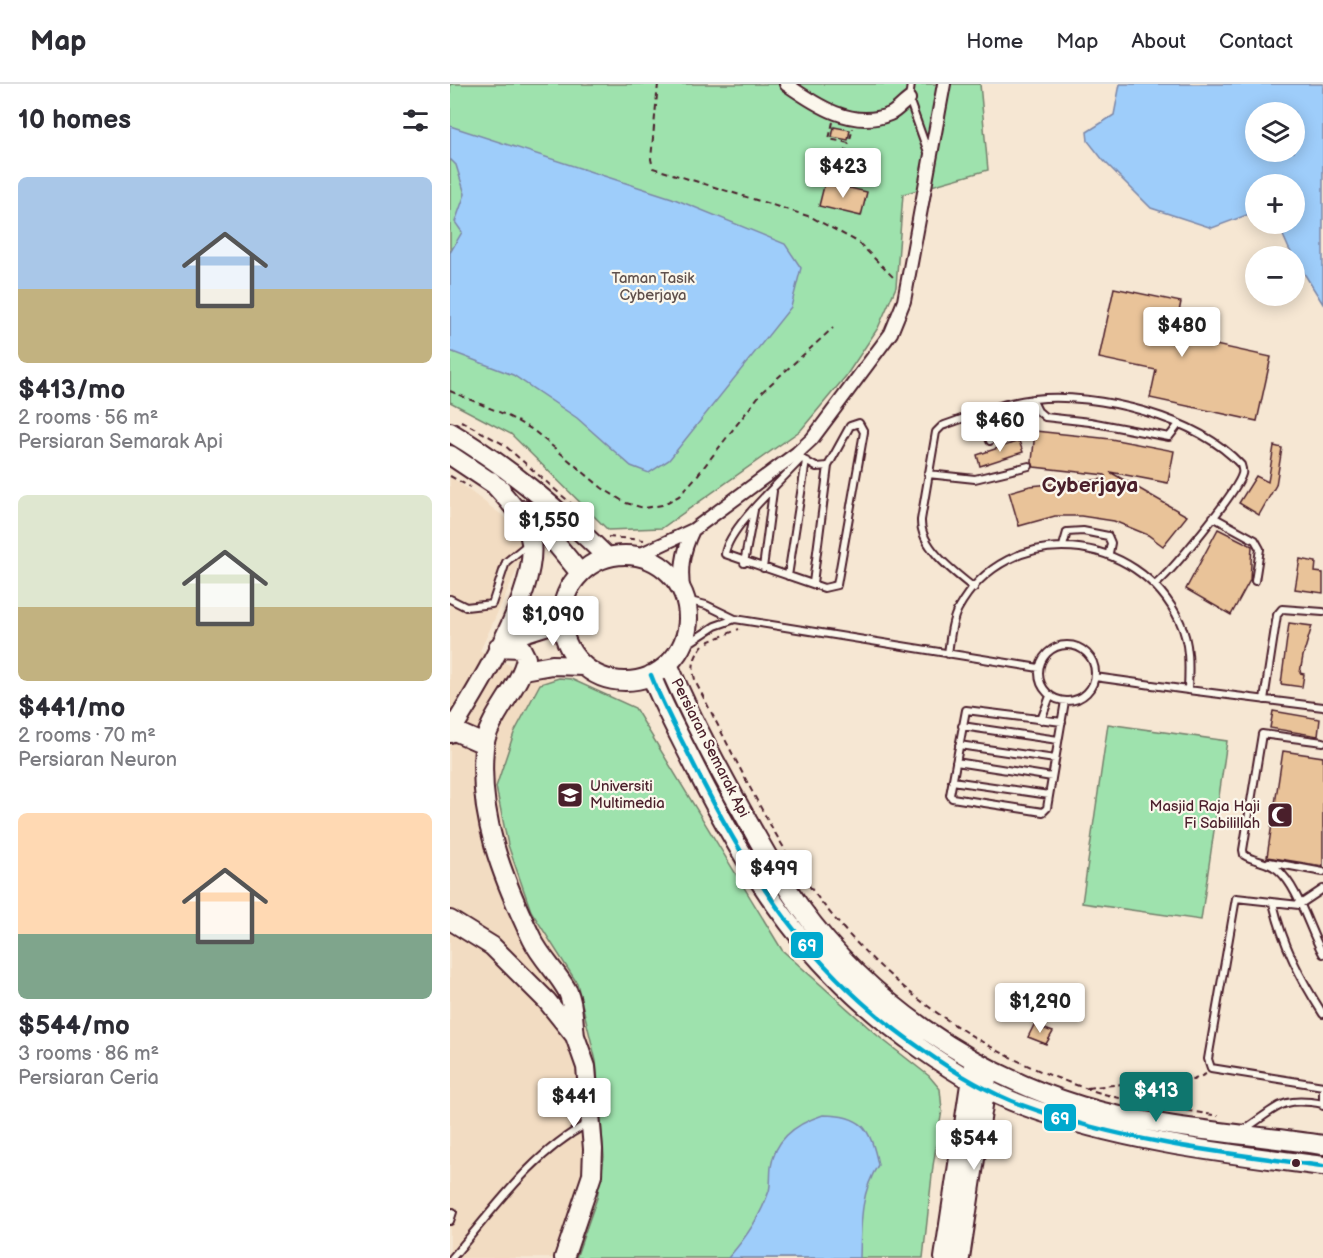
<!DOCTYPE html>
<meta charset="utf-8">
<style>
:root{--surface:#fff;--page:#f7f7f7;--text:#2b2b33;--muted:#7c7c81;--line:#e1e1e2;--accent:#0f766e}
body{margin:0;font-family:"Balsamiq Sans",sans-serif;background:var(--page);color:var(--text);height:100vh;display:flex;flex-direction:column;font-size:22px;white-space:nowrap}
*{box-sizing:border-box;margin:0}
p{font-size:20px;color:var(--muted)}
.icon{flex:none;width:33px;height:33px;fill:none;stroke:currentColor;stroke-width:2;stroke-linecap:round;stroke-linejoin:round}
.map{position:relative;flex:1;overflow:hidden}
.drawer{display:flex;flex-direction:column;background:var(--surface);width:450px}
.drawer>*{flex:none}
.controls{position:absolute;left:795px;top:18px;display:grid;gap:12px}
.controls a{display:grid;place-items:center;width:60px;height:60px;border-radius:50%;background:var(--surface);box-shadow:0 3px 15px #0003;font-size:30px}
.price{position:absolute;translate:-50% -51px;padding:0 14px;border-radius:6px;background:#fff;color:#222;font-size:20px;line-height:39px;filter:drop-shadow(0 2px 3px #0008)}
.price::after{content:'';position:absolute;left:50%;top:36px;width:18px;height:14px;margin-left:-9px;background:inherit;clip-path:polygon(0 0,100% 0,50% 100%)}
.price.current{background:var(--accent);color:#fff}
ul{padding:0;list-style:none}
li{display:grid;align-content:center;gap:12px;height:318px;padding:0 18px}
li span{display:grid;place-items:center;height:186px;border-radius:9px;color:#555}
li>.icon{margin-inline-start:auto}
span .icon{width:108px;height:108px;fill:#fffc;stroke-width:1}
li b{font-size:26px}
h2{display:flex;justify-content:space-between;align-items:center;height:72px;padding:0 18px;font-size:26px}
header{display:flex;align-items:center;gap:36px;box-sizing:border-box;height:84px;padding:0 30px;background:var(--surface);border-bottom:2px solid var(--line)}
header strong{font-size:28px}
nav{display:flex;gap:33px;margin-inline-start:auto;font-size:21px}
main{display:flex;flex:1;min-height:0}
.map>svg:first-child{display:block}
.built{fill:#f2dcc2}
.green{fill:#9ee2ad;stroke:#74806c;stroke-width:1.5}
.water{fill:#9ecdfa;stroke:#7c87a7;stroke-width:1.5;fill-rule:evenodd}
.building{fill:#e9c399;stroke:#4a1f2b;stroke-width:1.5}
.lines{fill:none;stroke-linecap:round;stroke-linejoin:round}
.lane-casing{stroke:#4a1f2b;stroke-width:10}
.street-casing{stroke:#4a1f2b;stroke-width:16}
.secondary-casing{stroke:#4a1f2b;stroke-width:22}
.path{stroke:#4a1f2b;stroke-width:2;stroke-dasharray:6 4.5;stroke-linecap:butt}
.lane{stroke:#fbf7ec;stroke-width:6}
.street{stroke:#fbf7ec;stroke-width:12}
.secondary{stroke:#fbf7ec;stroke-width:18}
.bus-1-casing{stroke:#fbf7ec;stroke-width:9}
.bus-1{stroke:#00a9ce;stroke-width:4.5}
.bus-dot{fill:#4a1f2b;stroke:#fbf7ec;stroke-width:2}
.labels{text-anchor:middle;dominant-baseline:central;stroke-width:4.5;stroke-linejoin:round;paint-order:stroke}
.park-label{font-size:15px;fill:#5f504c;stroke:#fbf7ec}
.street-label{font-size:15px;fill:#4a1f2b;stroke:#fbf7ec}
.poi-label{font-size:15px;fill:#4a1f2b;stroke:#fbf7ec;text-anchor:start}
.district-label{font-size:21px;font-weight:bold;fill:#4a1f2b;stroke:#fbf7ec}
.line-badge{stroke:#fbf7ec;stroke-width:2}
.badge-label{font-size:16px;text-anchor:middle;font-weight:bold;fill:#fff}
</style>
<header>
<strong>Map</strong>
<nav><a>Home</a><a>Map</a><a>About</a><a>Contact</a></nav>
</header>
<main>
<section class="drawer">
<h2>10 homes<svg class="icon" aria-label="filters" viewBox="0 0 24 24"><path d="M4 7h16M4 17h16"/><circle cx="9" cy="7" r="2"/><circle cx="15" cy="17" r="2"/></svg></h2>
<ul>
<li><span style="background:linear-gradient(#a9c7e8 60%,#c2b280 0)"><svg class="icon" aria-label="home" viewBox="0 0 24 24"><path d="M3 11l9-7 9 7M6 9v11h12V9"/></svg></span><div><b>$413/mo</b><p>2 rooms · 56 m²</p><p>Persiaran Semarak Api</p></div></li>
<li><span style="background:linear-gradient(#dfe7d0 60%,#c2b280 0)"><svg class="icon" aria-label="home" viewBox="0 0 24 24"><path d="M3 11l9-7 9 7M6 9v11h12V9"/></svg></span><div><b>$441/mo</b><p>2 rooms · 70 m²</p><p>Persiaran Neuron</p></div></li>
<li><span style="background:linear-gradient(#ffd9b3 65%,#7fa58c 0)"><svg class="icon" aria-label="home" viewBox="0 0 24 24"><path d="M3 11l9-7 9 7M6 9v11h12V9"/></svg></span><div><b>$544/mo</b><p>3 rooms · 86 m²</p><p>Persiaran Ceria</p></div></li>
</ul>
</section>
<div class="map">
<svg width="873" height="1174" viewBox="0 0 873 1174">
<rect width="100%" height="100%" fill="#f6e7d3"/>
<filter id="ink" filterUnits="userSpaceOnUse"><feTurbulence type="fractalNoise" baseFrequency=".0167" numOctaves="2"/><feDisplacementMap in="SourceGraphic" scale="12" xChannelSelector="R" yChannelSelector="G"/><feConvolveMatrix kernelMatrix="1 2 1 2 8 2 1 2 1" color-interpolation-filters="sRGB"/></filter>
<g filter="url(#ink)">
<path class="built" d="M 0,392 L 61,438 L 70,458 L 70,474 L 66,488 L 30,567 L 85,593 L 121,595 L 185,624 L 332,866 L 428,952 L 479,992 L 490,1005 L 492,1026 L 483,1082 L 473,1174 L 0,1174 Z"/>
<path class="green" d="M 0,0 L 530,0 L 538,86 L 453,110 L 446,203 L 428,244 L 396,292 L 351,346 L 212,444 L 158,446 L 61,350 L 0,318 Z
M 109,594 L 121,595 L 185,624 L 332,866 L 428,952 L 479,992 L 490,1005 L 492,1026 L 483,1082 L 473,1174 L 126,1174 L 147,1114 L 154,1073 L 146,977 L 127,899 L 81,827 L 58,761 L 46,703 L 64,649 L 90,600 Z
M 658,640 L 777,657 L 751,836 L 632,819 Z"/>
<path class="water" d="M 670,0 L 873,0 L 873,220 L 839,165 L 828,140 L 844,140 L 844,100 L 806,100 L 805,128 L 762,144 L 701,124 L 653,76 L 638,57 L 637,48 L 664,31 ZM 844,28 L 844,68 L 806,68 L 806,28 Z
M 0,42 L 222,114 L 335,160 L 351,184 L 341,223 L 219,376 L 199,389 L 181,382 L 127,334 L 63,291 L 0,267 L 0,169 L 12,148 L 5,138 L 15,110 L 6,81 L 0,75 Z
M 373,1031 C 412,1031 421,1044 428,1081 C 410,1109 411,1141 410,1174 L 278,1174 C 295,1155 311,1131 319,1107 C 321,1100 320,1091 321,1083 C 325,1054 348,1039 373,1031 Z"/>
<path class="building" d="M 384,43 L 400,46 L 398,56 L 382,53 Z
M 375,98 L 417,108 L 411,132 L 369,122 Z
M 664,204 L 731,218 L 724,252 L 821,273 L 807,337 L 700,314 L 706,286 L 649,274 Z
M 585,347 L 661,355 L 724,367 L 718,399 L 660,388 L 737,432 L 713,462 L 698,451 L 664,437 L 631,432 L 605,432 L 569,442 L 559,408 L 580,402 L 655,395 L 655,391 L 584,383 L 582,378 Z
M 569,357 L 573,368 L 530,382 L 527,371 Z
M 824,362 L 832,364 L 826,401 L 809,431 L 789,419 L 806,392 L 818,398 Z
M 768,445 L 802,462 L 800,496 L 781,531 L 736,505 Z
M 850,475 L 866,478 L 865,488 L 873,489 L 873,509 L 845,505 Z
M 839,539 L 862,542 L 853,572 L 850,589 L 854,590 L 852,603 L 831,600 Z
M 823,627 L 870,635 L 868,652 L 820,644 Z
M 833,667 L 873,673 L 873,782 L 817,773 Z
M 584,941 L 603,948 L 596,960 L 578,953 Z"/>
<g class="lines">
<defs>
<path id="lane" d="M 461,0 L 459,15 L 479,71
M 582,315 L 588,327 L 595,333 L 640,338 L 719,353 L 729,340
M 531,330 L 540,357
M 352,374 C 332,396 278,444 275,470 L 374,504 L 387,501 L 414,348 L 409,339 L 400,342 L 378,382 L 363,499
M 354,376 L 366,383 L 378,382
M 478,390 L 525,395 L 579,382
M 763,433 L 805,456 L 810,465 L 805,497
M 613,462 L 617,448 L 633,447 L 658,452 L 661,459 L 659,469
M 294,479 L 304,426
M 313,484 L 323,407
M 338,492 L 356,377
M 524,504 C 504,488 470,463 471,436 L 486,348 L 492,342 C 521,332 553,318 584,315 C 647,308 747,333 791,381 C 792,384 793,387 792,390 C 787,408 722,487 706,500
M 0,515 L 16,523 L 42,520 L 56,478 L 78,460
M 236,516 L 256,521 L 285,535 L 589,584
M589 589a28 28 0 1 1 56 0a28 28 0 1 1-56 0Z
M 230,565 L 265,542 L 285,535
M 498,570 C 500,556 501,538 508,525 C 558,434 688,447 730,538 C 740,559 739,583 738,606 L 645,593
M 738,606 L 873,623
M 814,616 L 827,531 L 832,525 L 873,528
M 591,636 L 600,612
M 612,638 L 516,626 L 500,711 L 502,714 L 593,728 L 597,724 L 615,617
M 512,642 L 608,656
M 873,658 L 812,650 L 793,766 L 794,771 C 805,778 818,777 828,786 C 849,804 859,846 873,870
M 509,661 L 605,675
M 506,678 L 602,693
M 502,697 L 599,711
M 819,778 L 873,788
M 873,805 L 849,821 L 786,814 L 758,975 L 761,984 L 873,1002
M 823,819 C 833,861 850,894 873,930
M 873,1002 L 873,1022
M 793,1046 C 828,1024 829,1012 873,1020
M 0,1137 L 3,1128
M 2,1174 C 42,1128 82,1069 137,1040"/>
<path id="street" d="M 336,0 C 366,21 403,46 440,30 C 447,27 453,19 459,15
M 187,472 L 243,446 L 347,369 L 362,355 L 441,249 L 454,217 L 494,0
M 234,511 C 230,486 232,469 243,446"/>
<path id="secondary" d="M 0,348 C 59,383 108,425 157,473
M 0,371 L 51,405
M 73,426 L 107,461 L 130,489
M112 534a63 63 0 1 1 126 0a63 63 0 1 1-126 0Z
M 54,555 L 111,537
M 48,563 L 71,564 L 76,574 C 71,603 36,635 34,664 C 28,733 52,793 82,855 C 91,874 108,889 118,908 C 124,921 123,938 125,952
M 218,580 C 238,627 262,673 287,718 C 307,754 326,789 350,823 C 417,916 521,989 631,1022 C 709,1045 793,1049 873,1061
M 74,586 L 102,581 L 134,582
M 201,591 C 213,622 229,651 244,681 C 303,799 362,890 473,966 C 504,988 537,1008 572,1021 C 669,1057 771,1069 873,1082
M 2,646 L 34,660
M 0,649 C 27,606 88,508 81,458 C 77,434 56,414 41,397
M 0,836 L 42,862 L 97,917 L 125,952 L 136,983 L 143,1065 L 142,1091 L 114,1174
M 494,1174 L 522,987
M 510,1174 L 537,995"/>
</defs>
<use href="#lane" class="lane-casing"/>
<use href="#street" class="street-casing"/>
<use href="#secondary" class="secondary-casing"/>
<path class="path" d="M 208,0 L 201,75 L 203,84 L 361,133 L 408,158 L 446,196
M 383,38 L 379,55 L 399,59 L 403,44
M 393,102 L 393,75 L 399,59
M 0,307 L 56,331 L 83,346 L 152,404 L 176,419 L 194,424 L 212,421 L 229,412 L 247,392 L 312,308 L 383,244
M 11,337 L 53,360 L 132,429
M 0,392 L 20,403
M 158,453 L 194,456
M 258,558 L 289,545
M 253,561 C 243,574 241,583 246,599 C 274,652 300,707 331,759 C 400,875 508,962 635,1004 C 678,1019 724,1024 768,1032
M 637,1004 L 724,994 L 743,996 L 756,990"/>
<use href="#lane" class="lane"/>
<use href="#street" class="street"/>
<use href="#secondary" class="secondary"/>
<defs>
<path id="bus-1" d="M 201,591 C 213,622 229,651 244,681 C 303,799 362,890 473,966 C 504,988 537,1008 572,1021 C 669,1057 771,1069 873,1082"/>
</defs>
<use href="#bus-1" class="bus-1-casing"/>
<use href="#bus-1" class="bus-1"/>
</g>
</g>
<defs>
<symbol id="university-square" viewBox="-11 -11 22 22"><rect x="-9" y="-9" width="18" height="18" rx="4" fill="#4a1f2b" stroke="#fbf7ec"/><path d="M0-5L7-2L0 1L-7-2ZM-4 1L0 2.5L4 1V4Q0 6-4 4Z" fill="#fff"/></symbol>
<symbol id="mosque-square" viewBox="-11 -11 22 22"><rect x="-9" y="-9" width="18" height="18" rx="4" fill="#4a1f2b" stroke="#fbf7ec"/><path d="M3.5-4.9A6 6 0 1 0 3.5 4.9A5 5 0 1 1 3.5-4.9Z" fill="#fff"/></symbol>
</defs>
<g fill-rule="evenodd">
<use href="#university-square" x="105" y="696" width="30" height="30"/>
<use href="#mosque-square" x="815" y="716" width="30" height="30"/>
</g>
<circle class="bus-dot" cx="846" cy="1079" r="5"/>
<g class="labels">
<g class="park-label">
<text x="203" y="194">Taman Tasik<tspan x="203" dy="17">Cyberjaya</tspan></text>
</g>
<g class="street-label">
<text transform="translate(260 664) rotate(63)">Persiaran Semarak Api</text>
</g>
<g class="poi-label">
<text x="140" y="702">Universiti<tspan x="140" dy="17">Multimedia</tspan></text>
<text x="810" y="722" text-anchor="end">Masjid Raja Haji<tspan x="810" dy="17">Fi Sabilillah</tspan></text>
</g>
<g class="district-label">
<text x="640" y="401">Cyberjaya</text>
</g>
</g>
<g class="line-badge">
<rect x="340" y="847" width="34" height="28" rx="6" fill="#00a9ce"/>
<rect x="593" y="1019" width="34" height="29" rx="6" fill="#00a9ce"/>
</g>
<g class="badge-label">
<text x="357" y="867">69</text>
<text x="610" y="1040">69</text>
</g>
</svg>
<div class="controls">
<a><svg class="icon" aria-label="layers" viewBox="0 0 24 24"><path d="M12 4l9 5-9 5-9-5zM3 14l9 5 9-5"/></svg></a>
<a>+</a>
<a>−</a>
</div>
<b class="price" style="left:393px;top:115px">$423</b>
<b class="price" style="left:732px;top:274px">$480</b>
<b class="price" style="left:550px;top:369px">$460</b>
<b class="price" style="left:99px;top:469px">$1,550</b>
<b class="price" style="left:103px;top:563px">$1,090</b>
<b class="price" style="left:324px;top:817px">$499</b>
<b class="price" style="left:590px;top:950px">$1,290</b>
<b class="price current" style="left:706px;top:1039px">$413</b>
<b class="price" style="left:124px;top:1045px">$441</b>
<b class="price" style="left:524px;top:1087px">$544</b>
</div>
</main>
